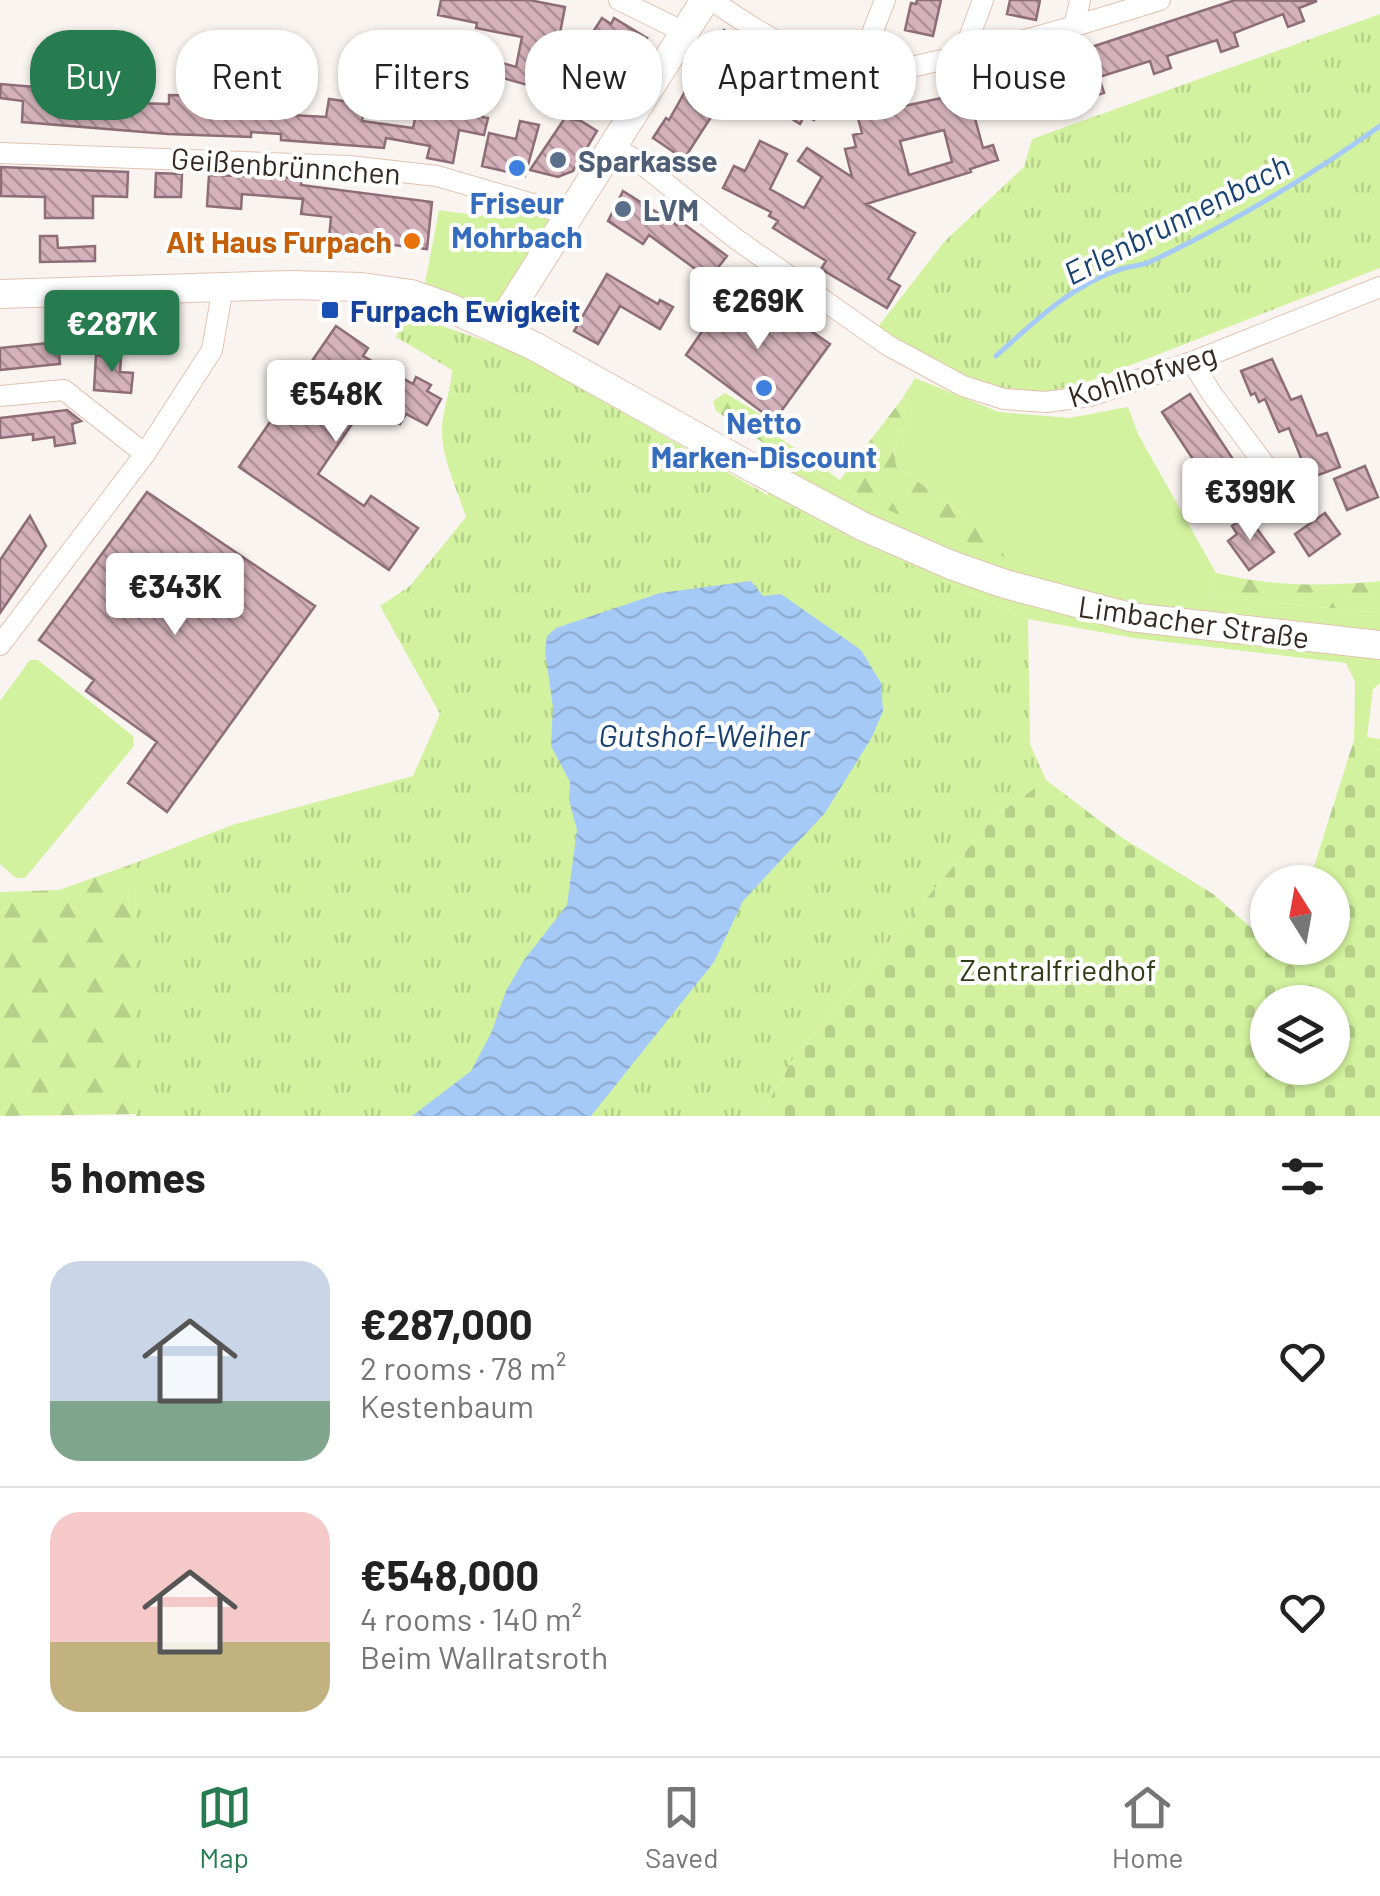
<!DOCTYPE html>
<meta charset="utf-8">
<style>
:root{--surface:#fff;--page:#f2f2f2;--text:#222;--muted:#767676;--line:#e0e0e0;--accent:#277c4f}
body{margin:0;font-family:Barlow,sans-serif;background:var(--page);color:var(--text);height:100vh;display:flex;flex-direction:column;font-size:38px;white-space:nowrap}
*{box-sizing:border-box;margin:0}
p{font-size:32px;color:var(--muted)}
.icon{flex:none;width:55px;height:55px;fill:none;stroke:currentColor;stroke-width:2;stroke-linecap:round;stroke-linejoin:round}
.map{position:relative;height:1116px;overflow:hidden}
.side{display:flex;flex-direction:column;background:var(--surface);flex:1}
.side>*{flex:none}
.top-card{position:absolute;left:30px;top:30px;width:1320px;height:90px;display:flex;gap:20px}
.needle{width:65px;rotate:349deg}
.tools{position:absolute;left:1250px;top:865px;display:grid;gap:20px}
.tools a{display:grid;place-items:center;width:100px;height:100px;border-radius:50%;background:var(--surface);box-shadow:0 2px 8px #0004;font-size:50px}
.price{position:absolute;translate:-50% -85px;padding:0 22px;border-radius:10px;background:#fff;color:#222;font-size:32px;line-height:65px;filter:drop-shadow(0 2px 5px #0008)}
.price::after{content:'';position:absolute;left:50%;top:60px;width:30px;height:22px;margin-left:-15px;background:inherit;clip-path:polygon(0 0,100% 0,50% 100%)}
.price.on{background:var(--accent);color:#fff}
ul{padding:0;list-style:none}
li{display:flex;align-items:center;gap:30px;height:250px;padding:0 50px}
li+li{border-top:2px solid var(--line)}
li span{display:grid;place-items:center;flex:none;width:280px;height:200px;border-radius:30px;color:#555}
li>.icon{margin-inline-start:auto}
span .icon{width:120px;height:120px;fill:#fffc;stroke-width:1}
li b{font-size:42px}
h2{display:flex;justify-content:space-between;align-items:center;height:120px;padding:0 50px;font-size:42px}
.tag{padding:0 35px;border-radius:40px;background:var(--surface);box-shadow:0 2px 8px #0004;font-size:35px;line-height:90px}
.tag.on{background:var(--accent);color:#fff}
.tabs{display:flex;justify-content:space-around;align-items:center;height:140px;border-top:2px solid var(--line);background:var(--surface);font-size:28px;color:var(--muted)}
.tabs a{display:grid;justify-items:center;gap:5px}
.tabs .on{color:var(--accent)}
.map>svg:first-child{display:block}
.green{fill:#d2f29f}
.forest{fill:url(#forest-firs)}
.cemetery{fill:url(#cemetery-stones);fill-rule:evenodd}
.park{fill:url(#park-tufts)}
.water{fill:url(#water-waves)}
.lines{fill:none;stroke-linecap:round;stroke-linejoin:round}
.stream{stroke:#a6caf8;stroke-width:5}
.building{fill:url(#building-back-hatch);stroke:#8d6d77;stroke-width:2.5;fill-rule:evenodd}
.street-casing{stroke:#e3c3b2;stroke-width:22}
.secondary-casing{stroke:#e3c3b2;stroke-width:30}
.street{stroke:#fff;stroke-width:20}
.secondary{stroke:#fff;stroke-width:28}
.service-dot{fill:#5c6f8a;stroke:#fff;stroke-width:4}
.shop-dot{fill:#3f7fe0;stroke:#fff;stroke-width:4}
.food-dot{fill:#e8710a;stroke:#fff;stroke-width:4}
.transit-dot{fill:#1a4fb4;stroke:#fff;stroke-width:4}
.labels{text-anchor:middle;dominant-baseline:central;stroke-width:8;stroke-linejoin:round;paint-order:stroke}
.service-label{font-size:30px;font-weight:bold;fill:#4e5e75;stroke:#fff;text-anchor:start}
.street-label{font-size:30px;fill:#342821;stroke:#fff}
.shop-label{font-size:30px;font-weight:bold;fill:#366cbe;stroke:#fff}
.food-label{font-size:30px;font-weight:bold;fill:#c56008;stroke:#fff;text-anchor:end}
.transit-label{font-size:30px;font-weight:bold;fill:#164399;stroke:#fff;text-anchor:start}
.park-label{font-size:30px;fill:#2e3b15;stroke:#fff}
.water-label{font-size:32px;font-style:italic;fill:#194272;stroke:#fff}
</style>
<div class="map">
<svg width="1380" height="1116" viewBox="0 0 1380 1116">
<defs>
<pattern id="forest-firs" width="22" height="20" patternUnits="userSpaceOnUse" patternTransform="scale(2.5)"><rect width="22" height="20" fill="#d2f29f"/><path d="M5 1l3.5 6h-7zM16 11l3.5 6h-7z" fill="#b5d089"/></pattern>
<pattern id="cemetery-stones" width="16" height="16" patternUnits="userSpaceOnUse" patternTransform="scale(2.5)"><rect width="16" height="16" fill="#d2f29f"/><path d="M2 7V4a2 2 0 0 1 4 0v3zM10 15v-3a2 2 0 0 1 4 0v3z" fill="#b5d089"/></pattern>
<pattern id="park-tufts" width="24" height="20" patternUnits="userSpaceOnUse" patternTransform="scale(2.5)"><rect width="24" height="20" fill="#d2f29f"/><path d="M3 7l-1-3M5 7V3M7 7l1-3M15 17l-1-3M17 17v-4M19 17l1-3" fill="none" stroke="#b5d089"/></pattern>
<pattern id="water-waves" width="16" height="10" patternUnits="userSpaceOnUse" patternTransform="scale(2.5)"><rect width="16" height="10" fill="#a6caf8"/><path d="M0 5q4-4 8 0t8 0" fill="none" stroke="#90aed4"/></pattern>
<pattern id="building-back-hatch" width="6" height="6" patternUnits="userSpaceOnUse" patternTransform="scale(2.5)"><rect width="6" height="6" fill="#d4b1bb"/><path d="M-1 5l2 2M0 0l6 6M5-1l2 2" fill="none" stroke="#ad9098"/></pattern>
</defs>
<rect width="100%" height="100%" fill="#faf4f0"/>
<path class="green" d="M 507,203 L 556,216 L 491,310 L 425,283 L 439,210 L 503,219 Z
M 915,378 L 999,412 L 1069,418 L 1128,407 L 1138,434 L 1216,573 L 1210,596 L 1380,613 L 1380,683 L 1373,689 L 1367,737 L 1380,739 L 1380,750 L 1354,740 L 1355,682 L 1346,663 L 1134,638 L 1028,619 L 856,540 L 767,495 L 789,460 L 878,506 L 995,527 L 956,509 L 896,466 L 894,449 L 912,411 L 908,401 L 902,399 Z
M 30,660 L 38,660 L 133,736 L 134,746 L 25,878 L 16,878 L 0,864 L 0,701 Z"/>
<path class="forest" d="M 725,393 L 785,429 L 780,438 L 840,480 L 902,399 L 908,401 L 912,411 L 894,449 L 896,466 L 956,509 L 996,527 L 1005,557 L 878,506 L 789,460 L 716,411 L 713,401 Z
M 1216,573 C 1270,586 1324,587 1380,581 L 1380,613 L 1210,596 Z
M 135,863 L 138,1114 L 0,1116 L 0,892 L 59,890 Z"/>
<path class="cemetery" d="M 1354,740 L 1380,750 L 1380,1116 L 760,1116 L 793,1059 L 995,816 L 1046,780 L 1121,837 L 1213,894 L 1256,932 L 1277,958 L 1282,948 L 1332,948 L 1332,882 L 1309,882 ZM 1268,1002 L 1332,1002 L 1332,1068 L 1268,1068 Z"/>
<path class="park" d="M 1380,14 L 1380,268 L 1090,381 C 1062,389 1034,397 1004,393 C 970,388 909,347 877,328 L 945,241 L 1024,167 L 1032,139 Z
M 407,314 L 517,352 L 767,495 L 856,540 L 1028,619 L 1030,744 L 1046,780 L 995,816 L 793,1059 L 760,1116 L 136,1116 L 135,863 L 232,825 L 413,776 L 440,714 L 380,606 L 410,586 L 466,517 C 457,488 440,455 442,425 C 444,406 451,389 452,370 L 396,337 Z"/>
<path class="water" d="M 751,581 L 763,596 L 781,594 L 861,650 L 881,683 L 883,711 L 872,737 L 825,813 L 743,901 L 714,962 L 591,1116 L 412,1116 L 471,1071 L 492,1031 L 506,991 L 524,960 L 567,905 L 577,830 L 569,800 L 570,782 L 551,746 L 553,707 L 545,651 L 547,636 L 556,628 L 660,593 Z"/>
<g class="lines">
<path class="stream" d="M 996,356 C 1033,323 1073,284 1121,269 C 1130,266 1141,266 1150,262 C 1230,224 1309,177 1380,126"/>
</g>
<path class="building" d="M 441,0 L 529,0 L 565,7 L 549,91 L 485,73 L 489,59 L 516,67 L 522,37 L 476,28 L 477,23 L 438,15 Z
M 917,0 L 941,0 L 933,36 L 905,30 L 911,3 L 916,4 Z
M 1010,0 L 1040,0 L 1036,20 L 1007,14 Z
M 1235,0 L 1317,1 L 1299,8 L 1304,21 L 1288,27 L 1283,14 L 1234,33 L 1238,46 L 1221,52 L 1217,40 L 1167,56 L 1171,68 L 1154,74 L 1150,61 L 1099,77 L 1104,93 L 1087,98 L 1083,82 L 1034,95 L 1026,66 L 1070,54 Z
M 602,18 L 611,24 L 614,18 L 647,38 L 643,43 L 647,46 L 624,80 L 627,81 L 615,100 L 608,96 L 605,100 L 577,83 L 601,42 L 591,35 Z
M 724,30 L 749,45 L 746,50 L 755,56 L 746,71 L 730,62 L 713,91 L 724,97 L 684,159 L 653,138 L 666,118 L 669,120 L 692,79 L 700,84 L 717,54 L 712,51 Z
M 107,54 L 135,54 L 134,103 L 169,104 L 169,95 L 205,96 L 205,102 L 257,106 L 257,100 L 276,102 L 275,114 L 326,117 L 329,99 L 365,104 L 362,121 L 413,128 L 422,86 L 485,101 L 482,117 L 488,118 L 484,135 L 459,130 L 453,163 L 427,158 L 430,146 L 386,138 L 384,148 L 281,140 L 281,134 L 251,132 L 251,137 L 168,134 L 22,122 L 23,101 L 0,98 L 1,84 L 106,93 Z
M 782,67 L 829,96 L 814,120 L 805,115 L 800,124 L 771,106 L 776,97 L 767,92 Z
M 974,91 L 978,110 L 973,111 L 983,148 L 993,145 L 998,160 L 970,169 L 971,172 L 866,204 L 915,233 L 888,279 L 900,286 L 887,308 L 821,269 L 826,261 L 773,228 L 778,221 L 769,216 L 771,212 L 723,188 L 734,166 L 745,171 L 760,141 L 787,154 L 770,189 L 804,208 L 822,177 L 798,161 L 807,148 L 852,177 L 845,149 L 856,147 L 853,135 L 862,133 L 856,111 L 879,105 L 881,111 ZM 944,130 L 952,162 L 909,175 L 900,141 Z
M 565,118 L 581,121 L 597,131 L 573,171 L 558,177 L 530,170 Z
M 520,121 L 539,125 L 525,176 L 482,166 L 489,133 L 516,139 Z
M 1,167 L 128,172 L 127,197 L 93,196 L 93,218 L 45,218 L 45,197 L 1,196 Z
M 156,173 L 182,174 L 181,197 L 155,197 Z
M 209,175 L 302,178 L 301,185 L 432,202 L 427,249 L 351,240 L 350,251 L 328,249 L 331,217 L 301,214 L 303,199 L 242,194 L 241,209 L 207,206 Z
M 623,191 L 677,225 L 680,221 L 727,256 L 709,279 L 649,235 L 643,244 L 608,221 Z
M 40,236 L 57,236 L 58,248 L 95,246 L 95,261 L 40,262 Z
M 607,274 L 658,304 L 660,300 L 673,307 L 660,329 L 620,306 L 598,344 L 574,331 Z
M 754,292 L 830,344 L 774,421 L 686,355 L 728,293 L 745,305 Z
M 336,326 L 368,348 L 363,356 L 413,384 L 416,377 L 431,385 L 427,391 L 441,399 L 427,425 L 406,414 L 400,424 L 385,415 L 390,407 L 345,381 L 327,407 L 352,424 L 318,474 L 364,506 L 371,496 L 418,528 L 389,570 L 239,467 Z
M 58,342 L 60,364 L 0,370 L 0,348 Z
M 96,355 L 121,357 L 120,372 L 133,373 L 131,393 L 94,390 Z
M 1272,359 L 1291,400 L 1301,396 L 1317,436 L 1327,433 L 1340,467 L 1313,477 L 1309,466 L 1305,468 L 1289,428 L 1279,432 L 1265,399 L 1259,402 L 1255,393 L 1251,395 L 1241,371 Z
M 1190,394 L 1240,470 L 1244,467 L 1263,496 L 1235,515 L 1204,467 L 1200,470 L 1162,412 Z
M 67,410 L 81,421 L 72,424 L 75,443 L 55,446 L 54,437 L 33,440 L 33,434 L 0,438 L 0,418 Z
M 1365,466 L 1378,497 L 1347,510 L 1334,479 Z
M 147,492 L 315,606 L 167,812 L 128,783 L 157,742 L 86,691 L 94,680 L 39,640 Z
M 1325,513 L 1340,534 L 1309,556 L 1295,534 Z
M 1247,515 L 1274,552 L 1249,570 L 1228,541 L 1237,534 L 1232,526 Z
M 30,516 L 46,546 L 0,613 L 0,560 Z"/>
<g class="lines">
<defs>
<path id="street" d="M 619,0 L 684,32
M 711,0 C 757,30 806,66 862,72 C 888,74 914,66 938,61 C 1014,45 1086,23 1160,0
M 1074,27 L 1080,0
M 966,55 L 969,38 L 983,0
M 861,72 L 864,54 L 885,0
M 611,145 L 639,162 L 736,239 L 889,346 L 963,386 L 1004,399 L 1046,402 L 1090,396 L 1192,362 L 1380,287
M 0,153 L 349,166 L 437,176 L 567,214
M 1192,362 L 1212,394 L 1295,505
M 0,396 L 64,390 L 145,454
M 0,645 L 145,454 L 212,350 L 223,287"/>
<path id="secondary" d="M 0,294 L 290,285 L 362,287 L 411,294 L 448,307 L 534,346 L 751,467 L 864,527 L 951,565 L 1005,584 L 1130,617 L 1380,645
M 498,328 L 705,0"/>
</defs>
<use href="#street" class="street-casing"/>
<use href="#secondary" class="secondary-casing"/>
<use href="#street" class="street"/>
<use href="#secondary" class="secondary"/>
</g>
<g class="service-dot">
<circle cx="558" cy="160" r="10"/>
<circle cx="623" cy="209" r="10"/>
</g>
<g class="shop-dot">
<circle cx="517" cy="168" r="10"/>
<circle cx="764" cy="388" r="10"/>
</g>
<circle class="food-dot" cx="412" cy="241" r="10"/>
<rect class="transit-dot" x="320" y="300" width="20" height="20" rx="5"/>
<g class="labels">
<g class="service-label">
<text x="578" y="160">Sparkasse</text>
<text x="643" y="209">LVM</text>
</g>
<g class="street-label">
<text transform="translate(286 165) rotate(4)">Geißenbrünnchen</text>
<text transform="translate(1142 374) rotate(-17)">Kohlhofweg</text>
<text transform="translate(1194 621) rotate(8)">Limbacher Straße</text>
</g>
<g class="shop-label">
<text x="517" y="202">Friseur<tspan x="517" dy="34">Mohrbach</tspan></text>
<text x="764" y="422">Netto<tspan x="764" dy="34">Marken-Discount</tspan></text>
</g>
<g class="food-label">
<text x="392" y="241">Alt Haus Furpach</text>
</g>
<g class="transit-label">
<text x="350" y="310">Furpach Ewigkeit</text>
</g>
<g class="park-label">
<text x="1058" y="969">Zentralfriedhof</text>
</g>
<g class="water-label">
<text transform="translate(1176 218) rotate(-27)">Erlenbrunnenbach</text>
<text x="704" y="734">Gutshof-Weiher</text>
</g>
</g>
</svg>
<div class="tools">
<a><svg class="needle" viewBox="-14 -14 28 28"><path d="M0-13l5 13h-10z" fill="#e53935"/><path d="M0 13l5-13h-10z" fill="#767676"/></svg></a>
<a><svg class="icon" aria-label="layers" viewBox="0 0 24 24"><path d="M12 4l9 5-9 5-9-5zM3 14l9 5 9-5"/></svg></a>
</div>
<b class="price" style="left:758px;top:352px">€269K</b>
<b class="price on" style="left:112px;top:375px">€287K</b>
<b class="price" style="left:336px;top:445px">€548K</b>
<b class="price" style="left:1250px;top:543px">€399K</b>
<b class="price" style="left:175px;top:638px">€343K</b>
<div class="top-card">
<a class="tag on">Buy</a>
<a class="tag">Rent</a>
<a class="tag">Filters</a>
<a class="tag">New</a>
<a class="tag">Apartment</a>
<a class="tag">House</a>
</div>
</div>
<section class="side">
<h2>5 homes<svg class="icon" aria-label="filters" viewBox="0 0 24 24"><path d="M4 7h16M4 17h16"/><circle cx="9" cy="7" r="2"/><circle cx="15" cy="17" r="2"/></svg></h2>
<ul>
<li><span style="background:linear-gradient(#c9d6e8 70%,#7fa58c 0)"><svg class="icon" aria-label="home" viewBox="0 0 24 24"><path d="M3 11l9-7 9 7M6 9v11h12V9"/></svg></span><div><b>€287,000</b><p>2 rooms · 78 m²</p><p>Kestenbaum</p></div><svg class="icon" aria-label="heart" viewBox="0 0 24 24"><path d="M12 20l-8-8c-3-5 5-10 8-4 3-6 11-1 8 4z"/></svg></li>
<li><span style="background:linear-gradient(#f6c9c9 65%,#c2b280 0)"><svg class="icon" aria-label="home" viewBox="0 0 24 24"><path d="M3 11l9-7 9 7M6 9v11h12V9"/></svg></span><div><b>€548,000</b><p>4 rooms · 140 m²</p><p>Beim Wallratsroth</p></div><svg class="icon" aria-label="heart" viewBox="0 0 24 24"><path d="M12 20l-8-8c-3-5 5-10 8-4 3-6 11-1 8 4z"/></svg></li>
</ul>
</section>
<nav class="tabs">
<a class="on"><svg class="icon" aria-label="map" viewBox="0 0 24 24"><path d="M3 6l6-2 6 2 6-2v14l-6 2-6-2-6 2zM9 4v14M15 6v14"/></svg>Map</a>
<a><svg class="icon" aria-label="saved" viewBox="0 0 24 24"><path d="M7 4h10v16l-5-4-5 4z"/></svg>Saved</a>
<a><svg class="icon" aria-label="home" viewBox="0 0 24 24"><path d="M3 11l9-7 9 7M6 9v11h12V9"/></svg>Home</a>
</nav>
